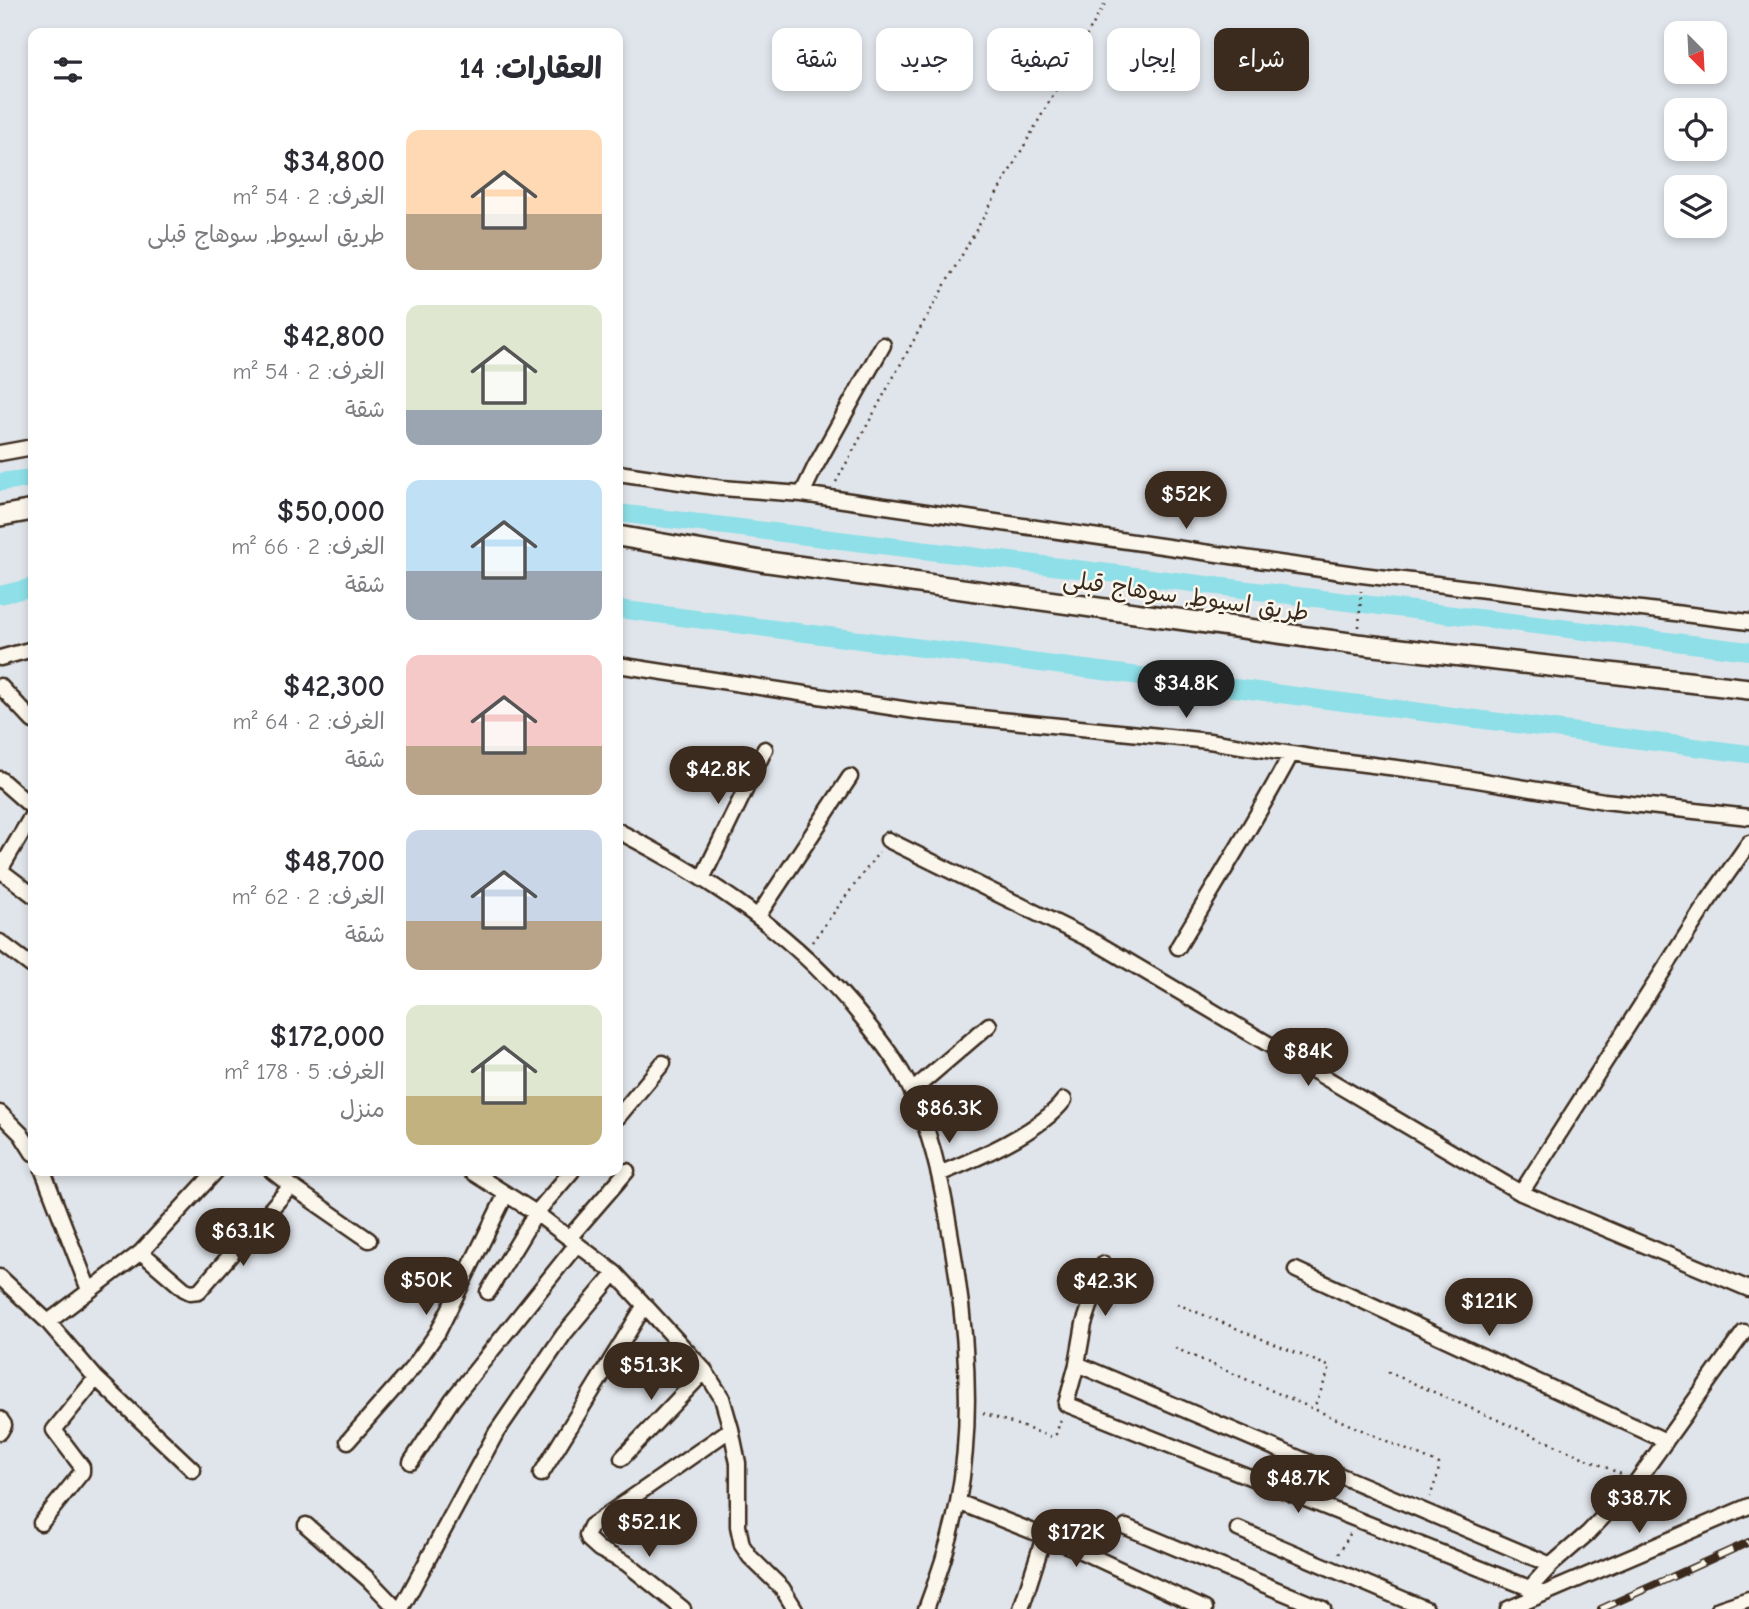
<!DOCTYPE html>
<html lang="ar">
<meta charset="utf-8">
<style>
:root{--surface:#fff;--page:#f7f7f7;--text:#2b2b33;--muted:#7c7c81;--accent:#3b2a1e}
body{margin:0;font-family:"Comic Neue","Playpen Sans Arabic",sans-serif;background:var(--page);color:var(--text);direction:rtl;height:100vh;display:flex;flex-direction:column;font-size:26px;white-space:nowrap}
*{box-sizing:border-box;margin:0}
p{font-size:23px;color:var(--muted)}
.icon{flex:none;width:38px;height:38px;fill:none;stroke:currentColor;stroke-width:2;stroke-linecap:round;stroke-linejoin:round}
.map{position:relative;flex:1;overflow:hidden;direction:ltr}
.drawer{position:absolute;left:28px;top:28px;width:595px;height:1148px;display:flex;flex-direction:column;background:var(--surface);border-radius:14px;box-shadow:0 4px 10px #0003;direction:rtl}
.drawer>*{flex:none}
.hud{position:absolute;left:644px;top:28px;width:665px;height:63px;direction:rtl;display:flex;gap:14px}
.needle{width:46px;rotate:156deg}
.controls{position:absolute;left:1664px;top:21px;display:grid;gap:14px}
.controls a{display:grid;place-items:center;width:63px;height:63px;border-radius:14px;background:var(--surface);box-shadow:0 4px 10px #0003;font-size:35px}
.price{position:absolute;translate:-50% -60px;padding:0 16px;border-radius:24px;background:var(--accent);color:#fff;font-size:23px;line-height:46px;filter:drop-shadow(0 2px 4px #0008)}
.price::after{content:'';position:absolute;left:50%;top:42px;width:21px;height:16px;margin-left:-10px;background:inherit;clip-path:polygon(0 0,100% 0,50% 100%)}
.price.active{background:#222;color:#fff}
ul{padding:0;list-style:none}
li{display:flex;align-items:center;gap:21px;height:175px;padding:0 21px}
li span{display:grid;place-items:center;flex:none;width:196px;height:140px;border-radius:14px;color:#555}
li>.icon{margin-inline-start:auto}
span .icon{width:84px;height:84px;fill:#fffc;stroke-width:1}
li b{font-size:30px}
h2{display:flex;justify-content:space-between;align-items:center;height:84px;padding:0 21px;font-size:30px}
.chip{padding:0 24px;border-radius:14px;background:var(--surface);box-shadow:0 4px 10px #0003;font-size:24px;line-height:63px}
.chip.active{background:var(--accent);color:#fff}
.map>svg:first-child{display:block}
.lines{fill:none;stroke-linecap:round;stroke-linejoin:round}
.canal{stroke:#8edfe7;stroke-width:18}
.street-casing{stroke:#3b2a1e;stroke-width:19}
.secondary-casing{stroke:#3b2a1e;stroke-width:24}
.path{stroke:#3b2a1e;stroke-width:2.5;stroke-dasharray:2 5;stroke-linecap:butt}
.street{stroke:#fbf7ec;stroke-width:14}
.secondary{stroke:#fbf7ec;stroke-width:19}
.rail-casing{stroke:#3b2a1e;stroke-width:8}
.rail{stroke:#fbf7ec;stroke-width:5;stroke-dasharray:16;stroke-linecap:butt}
.labels{text-anchor:middle;dominant-baseline:central;stroke-width:5;stroke-linejoin:round;paint-order:stroke}
.street-label{font-size:24px;fill:#3b2a1e;stroke:#fbf7ec}
</style>
<div class="map">
<svg width="1749" height="1609" viewBox="0 0 1749 1609">
<rect width="100%" height="100%" fill="#e0e5eb"/>
<filter id="ink" filterUnits="userSpaceOnUse"><feTurbulence type="fractalNoise" baseFrequency=".0143" numOctaves="2"/><feDisplacementMap in="SourceGraphic" scale="14" xChannelSelector="R" yChannelSelector="G"/><feConvolveMatrix kernelMatrix="1 2 1 2 8 2 1 2 1" color-interpolation-filters="sRGB"/></filter>
<g filter="url(#ink)">
<g class="lines">
<path class="canal" d="M 0,482 L 33,478
M 618,513 L 1749,651
M 0,595 L 33,587
M 618,609 L 1749,754"/>
<defs>
<path id="street" d="M 0,453 L 33,447
M 618,473 L 722,488 L 802,494 L 1362,575 L 1749,622
M 802,494 L 815,467 L 883,345
M 0,658 L 33,649
M 618,665 L 922,712 L 1209,741 L 1324,759 L 1429,772 L 1604,801 L 1749,817
M 0,686 L 33,721
M 0,779 L 33,808
M 618,831 C 713,880 796,935 864,1020 C 882,1042 899,1064 911,1090 C 938,1148 947,1212 957,1275 C 968,1349 972,1428 958,1502 C 951,1538 939,1575 926,1609
M 888,840 L 1097,943 L 1521,1193 L 1749,1289
M 0,870 L 33,814
M 0,870 L 33,895
M 702,879 L 765,749
M 758,916 L 850,777
M 0,942 L 33,967
M 1178,947 C 1216,883 1256,820 1291,754
M 912,1091 L 989,1025
M 0,1113 L 21,1134 L 33,1153
M 618,1117 L 663,1063
M 43,1171 L 89,1290
M 939,1174 C 976,1159 1040,1132 1064,1100
M 291,1186 L 369,1240
M 1521,1193 L 1706,904 L 1749,843
M 569,1238 L 627,1171
M 141,1252 L 184,1289 L 190,1292 L 199,1291 L 291,1186 L 272,1171
M 1296,1270 L 1666,1441
M 615,1273 L 705,1371 L 722,1398 L 731,1429 L 738,1463 L 738,1526 L 742,1545 L 750,1557 L 782,1588 L 795,1609
M 0,1277 L 48,1322
M 488,1292 L 536,1213 L 572,1171
M 1077,1364 L 1084,1324 L 1104,1264
M 0,1419 L 4,1425 L 0,1432
M 348,1441 L 414,1366 L 438,1332 L 506,1194
M 622,1458 L 705,1371
M 411,1462 L 452,1400 L 577,1244
M 193,1470 L 96,1378 L 48,1322 L 141,1252 L 216,1171
M 541,1474 L 645,1305
M 958,1502 L 1074,1548 L 1205,1609
M 41,1523 L 82,1472 L 82,1467 L 54,1430 L 96,1378
M 306,1525 L 368,1579 L 397,1609
M 1126,1527 L 1323,1609
M 1238,1529 L 1426,1609
M 1529,1589 L 1551,1565
M 1542,1593 L 1066,1404 L 1077,1364 L 1551,1565 L 1588,1533 L 1637,1481 L 1744,1332
M 401,1609 L 496,1433 L 564,1334 L 615,1273 L 536,1213 L 470,1171
M 683,1609 L 626,1563 L 599,1549 L 589,1540 L 587,1535 L 591,1526 L 731,1429
M 1021,1609 L 1044,1537
M 1508,1609 L 1749,1506
M 1719,1609 L 1749,1599"/>
<path id="secondary" d="M 0,516 L 33,510
M 618,536 L 761,561 L 1357,644 L 1749,689"/>
</defs>
<use href="#street" class="street-casing"/>
<use href="#secondary" class="secondary-casing"/>
<path class="path" d="M 836,482 L 921,327 L 1107,0
M 1359,627 L 1361,591
M 812,942 L 879,852
M 1177,1304 L 1328,1366 L 1330,1368 L 1314,1408
M 1175,1348 L 1439,1464 L 1438,1474 L 1430,1497
M 1388,1372 L 1621,1474
M 983,1413 L 1052,1437 L 1056,1434 L 1061,1419
M 1339,1554 L 1351,1532"/>
<use href="#street" class="street"/>
<use href="#secondary" class="secondary"/>
<defs>
<path id="rail" d="M 1601,1609 L 1749,1542"/>
</defs>
<use href="#rail" class="rail-casing"/>
<use href="#rail" class="rail"/>
</g>
</g>
<g class="labels">
<g class="street-label">
<text transform="translate(1186 596) rotate(8)">طريق اسيوط, سوهاج قبلى</text>
</g>
</g>
</svg>
<div class="controls">
<a><svg class="needle" viewBox="-14 -14 28 28"><path d="M0-13l5 13h-10z" fill="#e53935"/><path d="M0 13l5-13h-10z" fill="#7c7c81"/></svg></a>
<a><svg class="icon" aria-label="locate" viewBox="0 0 24 24"><circle cx="12" cy="12" r="6"/><path d="M12 2v4M12 18v4M2 12h4M18 12h4"/></svg></a>
<a><svg class="icon" aria-label="layers" viewBox="0 0 24 24"><path d="M12 4l9 5-9 5-9-5zM3 14l9 5 9-5"/></svg></a>
</div>
<b class="price" style="left:1186px;top:531px">$52K</b>
<b class="price active" style="left:1186px;top:720px">$34.8K</b>
<b class="price" style="left:718px;top:806px">$42.8K</b>
<b class="price" style="left:1308px;top:1088px">$84K</b>
<b class="price" style="left:949px;top:1145px">$86.3K</b>
<b class="price" style="left:243px;top:1268px">$63.1K</b>
<b class="price" style="left:426px;top:1317px">$50K</b>
<b class="price" style="left:1105px;top:1318px">$42.3K</b>
<b class="price" style="left:1489px;top:1338px">$121K</b>
<b class="price" style="left:651px;top:1402px">$51.3K</b>
<b class="price" style="left:1298px;top:1515px">$48.7K</b>
<b class="price" style="left:1639px;top:1535px">$38.7K</b>
<b class="price" style="left:649px;top:1559px">$52.1K</b>
<b class="price" style="left:1076px;top:1569px">$172K</b>
<div class="hud">
<a class="chip active">شراء</a>
<a class="chip">إيجار</a>
<a class="chip">تصفية</a>
<a class="chip">جديد</a>
<a class="chip">شقة</a>
</div>
<section class="drawer">
<h2>العقارات: 14<svg class="icon" aria-label="filters" viewBox="0 0 24 24"><path d="M4 7h16M4 17h16"/><circle cx="9" cy="7" r="2"/><circle cx="15" cy="17" r="2"/></svg></h2>
<ul>
<li><span style="background:linear-gradient(#ffd9b3 60%,#b9a48a 0)"><svg class="icon" aria-label="home" viewBox="0 0 24 24"><path d="M3 11l9-7 9 7M6 9v11h12V9"/></svg></span><div><b>$34,800</b><p>الغرف: 2 · 54 m²</p><p>طريق اسيوط, سوهاج قبلى</p></div></li>
<li><span style="background:linear-gradient(#dfe7d0 75%,#9aa5b1 0)"><svg class="icon" aria-label="home" viewBox="0 0 24 24"><path d="M3 11l9-7 9 7M6 9v11h12V9"/></svg></span><div><b>$42,800</b><p>الغرف: 2 · 54 m²</p><p>شقة</p></div></li>
<li><span style="background:linear-gradient(#bfe0f5 65%,#9aa5b1 0)"><svg class="icon" aria-label="home" viewBox="0 0 24 24"><path d="M3 11l9-7 9 7M6 9v11h12V9"/></svg></span><div><b>$50,000</b><p>الغرف: 2 · 66 m²</p><p>شقة</p></div></li>
<li><span style="background:linear-gradient(#f6c9c9 65%,#b9a48a 0)"><svg class="icon" aria-label="home" viewBox="0 0 24 24"><path d="M3 11l9-7 9 7M6 9v11h12V9"/></svg></span><div><b>$42,300</b><p>الغرف: 2 · 64 m²</p><p>شقة</p></div></li>
<li><span style="background:linear-gradient(#c9d6e8 65%,#b9a48a 0)"><svg class="icon" aria-label="home" viewBox="0 0 24 24"><path d="M3 11l9-7 9 7M6 9v11h12V9"/></svg></span><div><b>$48,700</b><p>الغرف: 2 · 62 m²</p><p>شقة</p></div></li>
<li><span style="background:linear-gradient(#dfe7d0 65%,#c2b280 0)"><svg class="icon" aria-label="home" viewBox="0 0 24 24"><path d="M3 11l9-7 9 7M6 9v11h12V9"/></svg></span><div><b>$172,000</b><p>الغرف: 5 · 178 m²</p><p>منزل</p></div></li>
</ul>
</section>
</div>
